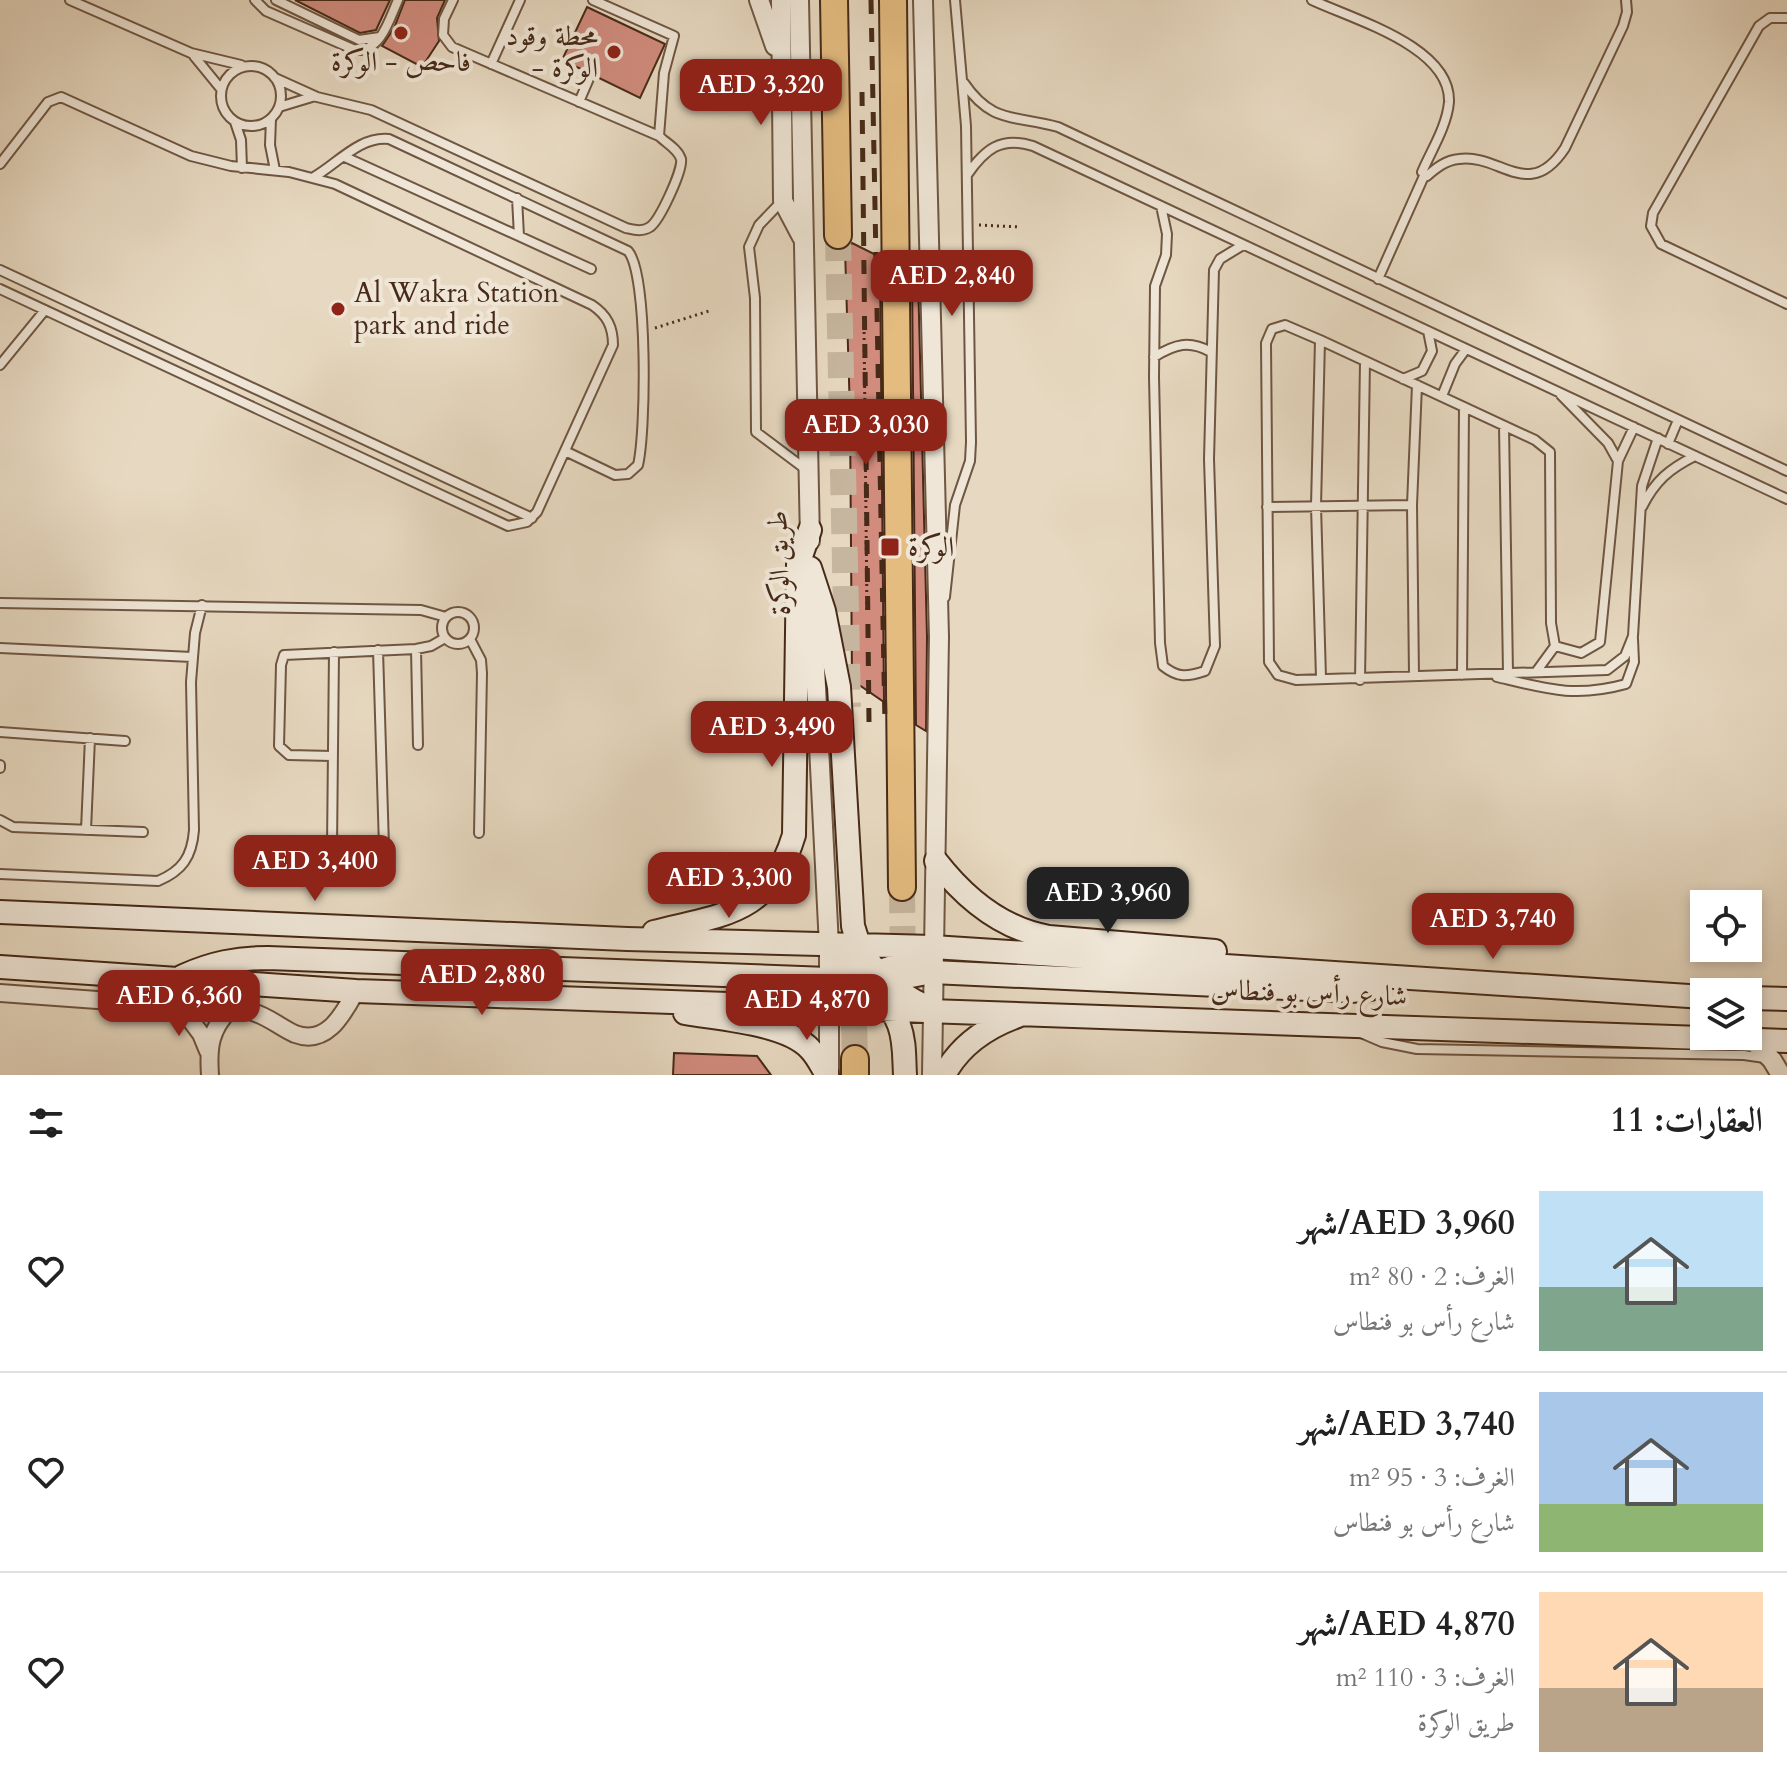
<!DOCTYPE html>
<html lang="ar">
<meta charset="utf-8">
<style>
:root{--surface:#fff;--page:#f6f6f6;--text:#222;--muted:#767676;--line:#e0e0e0;--accent:#8f2418}
body{margin:0;font-family:Cardo,Amiri,serif;background:var(--page);color:var(--text);direction:rtl;height:100vh;display:flex;flex-direction:column;font-size:30px;white-space:nowrap}
*{box-sizing:border-box;margin:0}
p{font-size:26px;color:var(--muted)}
.icon{flex:none;width:44px;height:44px;fill:none;stroke:currentColor;stroke-width:2;stroke-linecap:round;stroke-linejoin:round}
.map{position:relative;height:1075px;overflow:hidden;direction:ltr}
.side{display:flex;flex-direction:column;background:var(--surface);flex:1}
.side>*{flex:none}
.controls{position:absolute;left:1690px;top:890px;display:grid;gap:16px}
.controls a{display:grid;place-items:center;width:72px;height:72px;border-radius:0px;background:var(--surface);box-shadow:0 4px 12px #0003;font-size:40px}
.price{position:absolute;translate:-50% -68px;padding:0 18px;border-radius:16px;background:var(--accent);color:#fff;font-size:26px;line-height:52px;filter:drop-shadow(0 2px 4px #0008)}
.price::after{content:'';position:absolute;left:50%;top:48px;width:24px;height:18px;margin-left:-12px;background:inherit;clip-path:polygon(0 0,100% 0,50% 100%)}
.price.on{background:#222;color:#fff}
ul{padding:0;list-style:none}
li{display:flex;align-items:center;gap:24px;height:200px;padding:0 24px}
li+li{border-top:2px solid var(--line)}
li span{display:grid;place-items:center;flex:none;width:224px;height:160px;border-radius:0px;color:#555}
li>.icon{margin-inline-start:auto}
span .icon{width:96px;height:96px;fill:#fffc;stroke-width:1}
li b{font-size:34px}
h2{display:flex;justify-content:space-between;align-items:center;height:96px;padding:0 24px;font-size:34px}
.map>svg:first-child{display:block}
.building{fill:#d18c7e;stroke:#472a17;stroke-width:2}
.lines{fill:none;stroke-linecap:round;stroke-linejoin:round}
.trunk-tunnel{stroke:#c7b69f;stroke-width:26;stroke-dasharray:26 13;stroke-linecap:butt}
.service-casing{stroke:#6f5642;stroke-width:12}
.minor-casing{stroke:#6f5642;stroke-width:20}
.tertiary-casing{stroke:#6f5642;stroke-width:22}
.secondary-casing{stroke:#472a17;stroke-width:26}
.trunk-casing{stroke:#472a17;stroke-width:30}
.path{stroke:#472a17;stroke-width:3;stroke-dasharray:2 4;stroke-linecap:butt}
.service{stroke:#efe6d7;stroke-width:8}
.minor{stroke:#efe6d7;stroke-width:16}
.tertiary{stroke:#efe6d7;stroke-width:18}
.secondary{stroke:#efe6d7;stroke-width:22}
.trunk{stroke:#e4bc80;stroke-width:26}
.rail{stroke:#472a17;stroke-width:5;stroke-dasharray:14 14;stroke-linecap:butt}
.poi-dot{fill:#8f2418;stroke:#efe6d7;stroke-width:3}
.labels{text-anchor:middle;dominant-baseline:central;stroke-width:8;stroke-linejoin:round;paint-order:stroke}
.poi-label{font-size:28px;fill:#472a17;stroke:#efe6d7;text-anchor:start}
.street-label{font-size:28px;fill:#472a17;stroke:#efe6d7}
</style>
<div class="map">
<svg width="1787" height="1075" viewBox="0 0 1787 1075">
<rect width="100%" height="100%" fill="#e7d9c1"/>
<filter id="stains"><feTurbulence type="fractalNoise" baseFrequency=".0025" numOctaves="4"/><feColorMatrix values="0 0 0 0 .2 0 0 0 0 .09 0 0 0 0 .02 0 0 0 .5 -.17"/></filter>
<radialGradient id="worn" r=".72"><stop offset=".6" stop-color="#630" stop-opacity="0"/><stop offset="1" stop-color="#630" stop-opacity=".3"/></radialGradient>
<path class="building" d="M 295,0 L 390,0 L 376,30 L 360,33 Z
M 405,0 L 445,0 L 437,18 L 439,41 L 422,67 L 382,46 L 394,28 Z
M 587,7 L 665,44 L 640,98 L 597,77 L 594,68 L 585,71 L 562,60 Z
M 852,243 L 880,257 L 884,702 L 852,680 L 850,413 L 845,249 Z
M 912,273 L 918,276 L 927,637 L 926,731 L 916,725 Z
M 674,1053 L 757,1056 L 771,1075 L 673,1075 Z"/>
<g class="lines">
<path class="trunk-tunnel" d="M 838,235 L 848,707
M 902,887 L 903,971
M 853,986 L 855,1059"/>
<defs>
<path id="service" d="M 70,0 L 191,53 L 241,65
M 255,0 L 266,11 L 355,50 C 381,52 389,20 398,0
M 276,0 L 359,40 L 380,37
M 453,0 L 444,19 L 443,35 L 452,47 L 659,136
M 1312,0 C 1355,20 1451,47 1449,102 C 1447,126 1431,151 1422,172 L 1427,176 C 1436,168 1446,160 1459,159 C 1500,153 1529,203 1565,148 L 1623,26 L 1627,12 L 1626,0
M 1787,18 L 1770,18 L 1759,26 L 1653,213 L 1651,226 L 1661,244 L 1787,304
M 194,56 L 221,89
M 491,64 L 520,0
M221 96a30 30 0 1 1 60 0a30 30 0 1 1-60 0Z
M 275,78 L 317,97 L 371,110 L 626,228 C 635,230 642,232 650,227 C 660,220 683,170 681,159 C 678,149 666,143 659,136 L 664,73 L 674,36 L 593,0
M 964,83 C 992,124 1014,115 1058,127 L 1787,471
M 579,102 L 591,74
M 279,107 L 312,97
M 271,119 L 270,145 L 275,170
M 235,122 L 241,140 L 242,168
M 345,157 L 591,269
M 0,164 L 48,102 L 61,97 L 191,156 L 231,166 L 289,172 L 335,184 L 592,305 C 607,315 613,327 613,345 L 537,512 L 527,522 L 508,526 L 0,289
M 967,175 C 985,149 1001,136 1033,146 L 1787,499
M 314,177 C 338,163 360,136 389,139 L 628,251 C 648,274 646,432 638,465 L 628,474 L 615,475 L 565,451
M 517,198 L 519,236
M 781,202 L 759,225 L 749,247 L 755,298 L 756,432 L 808,471
M 1161,206 L 1167,234 L 1166,255 L 1155,286 L 1154,377 L 1160,643 L 1163,666 C 1178,678 1187,677 1205,671 L 1215,646 L 1209,459 L 1214,270 L 1220,259 L 1243,245
M 0,270 L 532,518
M 1378,279 L 1424,176
M 1320,340 L 1316,506 L 1321,678
M 1154,357 C 1175,344 1189,340 1211,352
M 0,365 L 45,310
M 1403,379 L 1422,371 L 1432,351 L 1428,331
M 1442,396 L 1455,364 L 1466,349
M 1504,426 L 1508,673
M 1668,444 L 1678,420
M 1618,461 L 1634,427
M 1412,505 L 1417,385
M 1267,507 L 1412,505 L 1414,676
M 1642,507 C 1655,481 1669,469 1695,456
M 945,597 L 955,505 L 970,461 L 971,442 L 966,126 L 955,0
M 0,603 L 421,610 L 446,617
M442 628a16 16 0 1 1 32 0a16 16 0 1 1-32 0Z
M 470,639 L 481,660 L 482,673 L 479,833
M 1555,646 L 1581,653 L 1600,642 L 1618,461 L 1608,443 L 1561,395
M 0,648 L 192,657
M 416,649 L 418,745
M 334,652 L 332,847 L 384,847 L 378,650
M 1536,672 L 1555,646 L 1551,623 L 1550,452 L 1535,440 L 1320,340 L 1285,325 L 1272,329 L 1266,343 L 1269,662 L 1278,675 L 1296,680 L 1607,670 L 1625,656 L 1633,636 L 1642,486 L 1658,438
M 1462,675 L 1464,407
M 1497,677 C 1547,689 1575,698 1626,684 L 1634,662 L 1633,639
M 1360,680 L 1365,361
M 0,732 L 125,741
M 332,756 L 289,755 L 279,746 L 281,665 L 284,655 L 416,649 L 431,646 L 445,638
M 0,768 L 0,765
M 0,820 L 13,827 L 143,832
M 86,830 L 90,738
M 0,874 L 158,881 C 182,871 192,857 194,830 L 191,682 L 195,633 L 202,605
M 1361,1033 L 1382,1042 L 1417,1049 L 1744,1055 L 1765,1058"/>
<path id="minor" d="M 0,993 L 249,1011 C 267,1015 279,1027 295,1034 C 327,1046 343,1014 356,991
M 180,1006 L 201,1034 L 208,1051
M 210,1075 C 208,1047 210,1030 230,1009"/>
<path id="tertiary" d="M 759,0 L 775,46
M 781,0 L 783,201 L 802,237
M 799,0 L 810,541
M 923,0 L 939,637 L 932,1075
M 811,587 L 829,946 L 829,1075
M 1751,1039 L 1772,1060 L 1781,1075"/>
<path id="secondary" d="M 810,568 L 824,611 L 839,687 L 853,926 C 863,966 892,992 929,1008
M 936,861 C 964,897 1002,929 1049,937 L 1215,951
M 0,912 L 627,939 L 933,947 L 1704,997
M 654,932 C 725,914 770,914 794,835 L 798,565 L 810,530
M 829,946 C 854,967 887,993 899,1025 C 905,1041 904,1058 905,1075
M 0,967 L 356,991 L 1787,1041
M 183,976 C 212,963 237,958 268,958 L 828,979 C 866,978 899,968 931,949
M 1748,998 L 1787,999
M 829,1007 L 885,981 L 932,972 L 1351,991 L 1370,989 L 1385,977
M 685,1013 C 719,1019 786,1023 810,1049 C 817,1056 822,1067 827,1075
M 944,1075 C 960,1045 987,1027 1018,1016"/>
<path id="trunk" d="M 834,0 L 838,235
M 893,0 L 902,887
M 855,1059 L 855,1075"/>
</defs>
<use href="#service" class="service-casing"/>
<use href="#minor" class="minor-casing"/>
<use href="#tertiary" class="tertiary-casing"/>
<use href="#secondary" class="secondary-casing"/>
<use href="#trunk" class="trunk-casing"/>
<path class="path" d="M 979,225 L 1020,227
M 864,326 L 867,612
M 655,328 L 709,311
M 850,413 L 865,412"/>
<use href="#service" class="service"/>
<use href="#minor" class="minor"/>
<use href="#tertiary" class="tertiary"/>
<use href="#secondary" class="secondary"/>
<use href="#trunk" class="trunk"/>
<path class="rail" d="M 871,0 L 885,724
M 862,92 L 869,722"/>
</g>
<g class="poi-dot">
<circle cx="401" cy="33" r="8"/>
<circle cx="614" cy="52" r="8"/>
<circle cx="338" cy="309" r="8"/>
<rect x="880" y="537" width="20" height="20" rx="4"/>
</g>
<g class="labels">
<g class="poi-label">
<text x="598" y="36" text-anchor="end">محطة وقود<tspan x="598" dy="32">- الوكرة</tspan></text>
<text x="401" y="62" text-anchor="middle">فاحص - الوكرة</text>
<text x="354" y="293">Al Wakra Station<tspan x="354" dy="32">park and ride</tspan></text>
<text x="908" y="547">الوكرة</text>
</g>
<g class="street-label">
<text transform="translate(779 563) rotate(-92)">طريق الوكرة</text>
<text transform="translate(1309 993) rotate(2)">شارع رأس بو فنطاس</text>
</g>
</g>
<rect width="100%" height="100%" filter="url(#stains)"/>
<rect width="100%" height="100%" fill="url(#worn)"/>
</svg>
<div class="controls">
<a><svg class="icon" aria-label="locate" viewBox="0 0 24 24"><circle cx="12" cy="12" r="6"/><path d="M12 2v4M12 18v4M2 12h4M18 12h4"/></svg></a>
<a><svg class="icon" aria-label="layers" viewBox="0 0 24 24"><path d="M12 4l9 5-9 5-9-5zM3 14l9 5 9-5"/></svg></a>
</div>
<b class="price" style="left:761px;top:127px">AED 3,320</b>
<b class="price" style="left:952px;top:318px">AED 2,840</b>
<b class="price" style="left:866px;top:467px">AED 3,030</b>
<b class="price" style="left:772px;top:769px">AED 3,490</b>
<b class="price" style="left:315px;top:903px">AED 3,400</b>
<b class="price" style="left:729px;top:920px">AED 3,300</b>
<b class="price on" style="left:1108px;top:935px">AED 3,960</b>
<b class="price" style="left:1493px;top:961px">AED 3,740</b>
<b class="price" style="left:482px;top:1017px">AED 2,880</b>
<b class="price" style="left:179px;top:1038px">AED 6,360</b>
<b class="price" style="left:807px;top:1042px">AED 4,870</b>
</div>
<section class="side">
<h2>العقارات: 11<svg class="icon" aria-label="filters" viewBox="0 0 24 24"><path d="M4 7h16M4 17h16"/><circle cx="9" cy="7" r="2"/><circle cx="15" cy="17" r="2"/></svg></h2>
<ul>
<li><span style="background:linear-gradient(#bfe0f5 60%,#7fa58c 0)"><svg class="icon" aria-label="home" viewBox="0 0 24 24"><path d="M3 11l9-7 9 7M6 9v11h12V9"/></svg></span><div><b>AED 3,960/شهر</b><p>الغرف: 2 · 80 m²</p><p>شارع رأس بو فنطاس</p></div><svg class="icon" aria-label="heart" viewBox="0 0 24 24"><path d="M12 20l-8-8c-3-5 5-10 8-4 3-6 11-1 8 4z"/></svg></li>
<li><span style="background:linear-gradient(#a9c7e8 70%,#8fb573 0)"><svg class="icon" aria-label="home" viewBox="0 0 24 24"><path d="M3 11l9-7 9 7M6 9v11h12V9"/></svg></span><div><b>AED 3,740/شهر</b><p>الغرف: 3 · 95 m²</p><p>شارع رأس بو فنطاس</p></div><svg class="icon" aria-label="heart" viewBox="0 0 24 24"><path d="M12 20l-8-8c-3-5 5-10 8-4 3-6 11-1 8 4z"/></svg></li>
<li><span style="background:linear-gradient(#ffd9b3 60%,#b9a48a 0)"><svg class="icon" aria-label="home" viewBox="0 0 24 24"><path d="M3 11l9-7 9 7M6 9v11h12V9"/></svg></span><div><b>AED 4,870/شهر</b><p>الغرف: 3 · 110 m²</p><p>طريق الوكرة</p></div><svg class="icon" aria-label="heart" viewBox="0 0 24 24"><path d="M12 20l-8-8c-3-5 5-10 8-4 3-6 11-1 8 4z"/></svg></li>
</ul>
</section>
